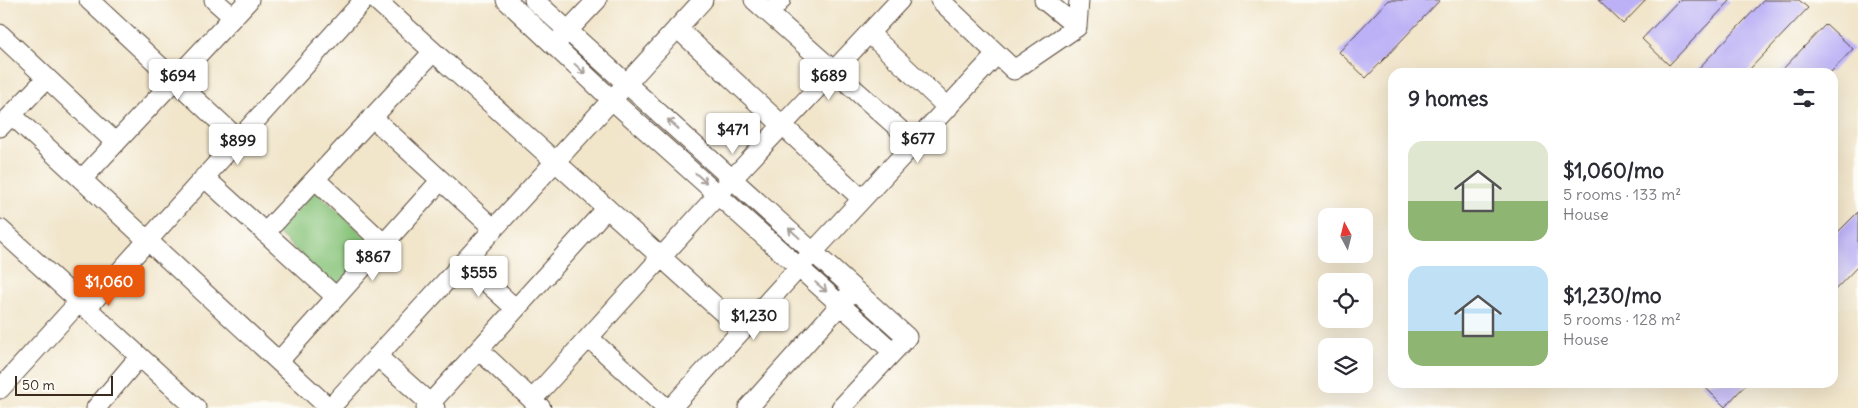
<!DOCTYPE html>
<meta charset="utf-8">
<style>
:root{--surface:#fff;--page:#f7f7f7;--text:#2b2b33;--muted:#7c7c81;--accent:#ea580c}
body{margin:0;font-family:Delius,sans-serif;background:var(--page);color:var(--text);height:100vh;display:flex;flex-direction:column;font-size:19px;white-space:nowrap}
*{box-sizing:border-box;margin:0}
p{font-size:16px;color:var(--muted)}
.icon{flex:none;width:28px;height:28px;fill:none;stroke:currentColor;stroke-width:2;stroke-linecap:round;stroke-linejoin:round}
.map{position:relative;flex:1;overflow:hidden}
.sheet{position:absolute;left:1388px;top:68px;width:450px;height:320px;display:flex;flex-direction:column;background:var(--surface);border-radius:15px;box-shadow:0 5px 20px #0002}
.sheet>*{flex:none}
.needle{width:32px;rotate:353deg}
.fabs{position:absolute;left:1318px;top:208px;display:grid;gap:10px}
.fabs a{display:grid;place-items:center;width:55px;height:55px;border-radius:10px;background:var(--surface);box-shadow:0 5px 20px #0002;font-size:25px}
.scale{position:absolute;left:15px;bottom:12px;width:98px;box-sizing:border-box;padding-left:5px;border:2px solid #3b2a1e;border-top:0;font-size:14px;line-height:18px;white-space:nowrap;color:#3b2a1e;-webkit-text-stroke:4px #fdfcf7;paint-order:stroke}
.price{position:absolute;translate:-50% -42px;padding:0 11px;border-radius:5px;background:#fff;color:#222;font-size:16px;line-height:32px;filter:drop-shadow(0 1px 2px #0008)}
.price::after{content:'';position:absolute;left:50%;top:30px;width:15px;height:11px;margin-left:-8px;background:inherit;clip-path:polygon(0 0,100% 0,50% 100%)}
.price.current{background:var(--accent);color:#fff}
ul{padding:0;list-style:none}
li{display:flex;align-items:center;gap:15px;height:125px;padding:0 20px}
li span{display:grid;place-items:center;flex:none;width:140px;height:100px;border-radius:15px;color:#555}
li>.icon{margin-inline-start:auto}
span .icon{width:60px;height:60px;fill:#fffc;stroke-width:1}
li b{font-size:21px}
h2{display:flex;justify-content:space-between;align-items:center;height:60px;padding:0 20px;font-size:21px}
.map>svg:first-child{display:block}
.green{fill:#88c47a;stroke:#62774c}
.building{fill:#bcb1f6}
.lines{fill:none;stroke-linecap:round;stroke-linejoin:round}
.minor-casing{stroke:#564638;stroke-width:21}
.minor{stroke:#fff;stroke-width:19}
.oneway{stroke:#a79f9a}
</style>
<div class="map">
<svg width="1858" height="408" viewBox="0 0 1858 408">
<rect width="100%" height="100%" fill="#fdfcf7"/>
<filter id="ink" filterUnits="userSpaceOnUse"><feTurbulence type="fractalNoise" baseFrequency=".02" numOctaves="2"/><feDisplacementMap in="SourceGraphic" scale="10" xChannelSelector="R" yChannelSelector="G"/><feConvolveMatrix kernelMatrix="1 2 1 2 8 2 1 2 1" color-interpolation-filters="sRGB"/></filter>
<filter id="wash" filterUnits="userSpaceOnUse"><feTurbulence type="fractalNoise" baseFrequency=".0096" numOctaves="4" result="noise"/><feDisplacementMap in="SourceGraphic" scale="20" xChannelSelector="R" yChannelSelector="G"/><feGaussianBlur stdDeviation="1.12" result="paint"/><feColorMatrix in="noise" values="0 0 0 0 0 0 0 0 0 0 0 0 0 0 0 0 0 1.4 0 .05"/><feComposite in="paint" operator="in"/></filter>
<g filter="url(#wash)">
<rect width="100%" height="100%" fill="#f1e5ca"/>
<path class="green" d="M 316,191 L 374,245 L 335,287 L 277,232 Z"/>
<g id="blocks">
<path class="building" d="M 1388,0 L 1440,0 L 1366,78 L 1339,52 Z
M 1598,0 L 1646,0 L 1623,24 Z
M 1679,0 L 1731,0 L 1669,65 L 1642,39 Z
M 1764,0 L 1799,0 L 1808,8 L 1747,72 L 1695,72 Z
M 1826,24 L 1853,49 L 1831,72 L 1780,72 Z
M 1858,212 L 1858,266 L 1832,293 L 1832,238 Z
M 1700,382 L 1748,382 L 1725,407 Z"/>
</g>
</g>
<g filter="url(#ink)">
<use href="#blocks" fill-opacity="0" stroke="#564638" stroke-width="1"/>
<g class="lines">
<defs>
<path id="minor" d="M 89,0 L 238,139
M 214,0 L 233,17
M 376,0 L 742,330
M 506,0 L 611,99 L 893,352
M 534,0 L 907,337 L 841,408
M 754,0 L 915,143
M 940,0 L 1014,70 L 1077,27
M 1044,0 L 1077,27
M 769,13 L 781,0
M 1077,27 L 1079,0
M 677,28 L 862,199
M 869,33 L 948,108
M 0,34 L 116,143
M 560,39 L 597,0
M 12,115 L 329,408
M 372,117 L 493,228
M 0,127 L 47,78
M 204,177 L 336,297
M 82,179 L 249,0
M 315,179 L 384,244
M 0,229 L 196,408
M 265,233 L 433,52
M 464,262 L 516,309
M 86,309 L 364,0
M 589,338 L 666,408
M 479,350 L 541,408
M 377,356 L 435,408
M 279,361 L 441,180
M 0,389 L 79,302
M 532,400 L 733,178 L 900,0
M 96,408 L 139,357
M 330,408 L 703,0
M 426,408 L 607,208
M 671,408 L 814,251 L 997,54
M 748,408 L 849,295"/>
</defs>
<use href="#minor" class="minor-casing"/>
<use href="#minor" class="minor"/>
</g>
<defs><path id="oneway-shaft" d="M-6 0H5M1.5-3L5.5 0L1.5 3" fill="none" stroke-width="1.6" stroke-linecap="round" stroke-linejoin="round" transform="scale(1.25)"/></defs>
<g class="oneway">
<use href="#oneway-shaft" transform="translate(580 69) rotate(43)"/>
<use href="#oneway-shaft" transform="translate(673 124) rotate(-138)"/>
<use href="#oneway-shaft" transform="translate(701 178) rotate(42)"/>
<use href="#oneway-shaft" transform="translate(794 233) rotate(-138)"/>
<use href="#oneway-shaft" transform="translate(821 287) rotate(40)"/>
</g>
</g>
</svg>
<div class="fabs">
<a><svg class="needle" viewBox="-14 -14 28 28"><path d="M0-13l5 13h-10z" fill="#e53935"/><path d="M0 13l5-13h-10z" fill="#7c7c81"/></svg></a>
<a><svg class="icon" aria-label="locate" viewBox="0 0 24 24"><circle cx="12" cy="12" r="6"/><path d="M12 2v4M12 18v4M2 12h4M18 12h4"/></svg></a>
<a><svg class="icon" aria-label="layers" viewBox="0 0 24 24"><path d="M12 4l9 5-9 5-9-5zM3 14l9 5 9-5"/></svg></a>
</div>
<div class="scale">50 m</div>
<b class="price" style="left:178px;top:101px">$694</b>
<b class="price" style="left:829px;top:101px">$689</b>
<b class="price" style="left:733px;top:155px">$471</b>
<b class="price" style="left:918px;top:164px">$677</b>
<b class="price" style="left:238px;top:166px">$899</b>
<b class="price" style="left:373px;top:282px">$867</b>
<b class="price" style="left:479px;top:298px">$555</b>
<b class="price current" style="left:109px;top:307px">$1,060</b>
<b class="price" style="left:754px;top:341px">$1,230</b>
<section class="sheet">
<h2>9 homes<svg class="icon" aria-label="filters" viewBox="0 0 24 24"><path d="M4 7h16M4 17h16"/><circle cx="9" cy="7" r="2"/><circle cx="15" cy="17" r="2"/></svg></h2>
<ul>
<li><span style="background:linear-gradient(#dfe7d0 60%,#8fb573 0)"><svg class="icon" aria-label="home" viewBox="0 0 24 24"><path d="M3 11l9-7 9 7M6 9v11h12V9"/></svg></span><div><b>$1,060/mo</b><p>5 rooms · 133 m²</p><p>House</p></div></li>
<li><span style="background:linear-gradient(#bfe0f5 65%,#8fb573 0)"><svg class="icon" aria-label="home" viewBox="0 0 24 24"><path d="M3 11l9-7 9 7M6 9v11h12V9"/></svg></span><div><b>$1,230/mo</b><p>5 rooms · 128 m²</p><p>House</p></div></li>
</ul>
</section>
</div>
